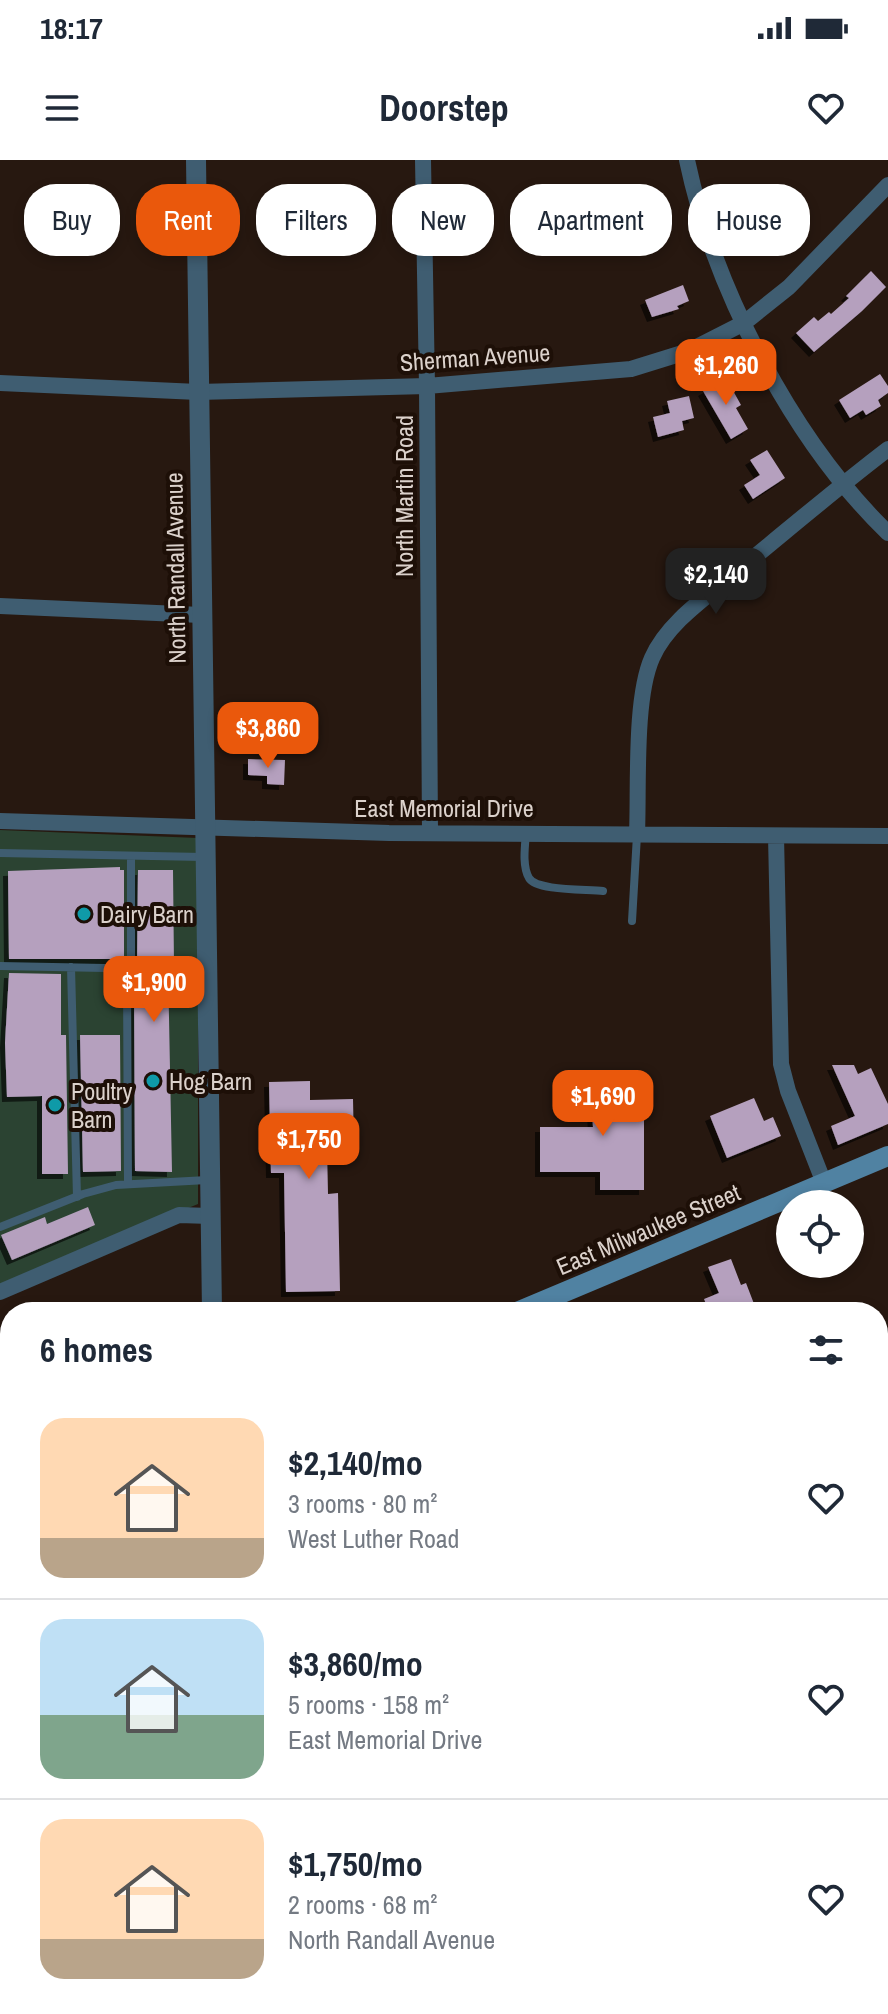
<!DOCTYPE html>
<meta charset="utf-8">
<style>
:root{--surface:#fff;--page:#f2f2f3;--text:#1f2937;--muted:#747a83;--line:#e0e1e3;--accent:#ea580c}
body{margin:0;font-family:"Archivo Narrow",sans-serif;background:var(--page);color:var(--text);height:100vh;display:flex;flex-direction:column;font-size:30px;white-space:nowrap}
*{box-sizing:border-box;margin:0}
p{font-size:26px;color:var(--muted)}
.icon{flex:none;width:44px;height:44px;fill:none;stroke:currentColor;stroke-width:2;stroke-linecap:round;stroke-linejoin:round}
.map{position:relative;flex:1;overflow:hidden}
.details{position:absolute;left:0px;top:1142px;width:888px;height:712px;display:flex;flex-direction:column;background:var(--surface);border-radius:32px 32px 0 0;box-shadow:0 4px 12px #0003}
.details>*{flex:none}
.guide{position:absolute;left:24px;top:24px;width:840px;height:72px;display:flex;gap:16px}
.fabs{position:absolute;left:776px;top:1030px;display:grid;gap:16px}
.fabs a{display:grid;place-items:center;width:88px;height:88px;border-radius:50%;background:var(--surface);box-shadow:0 4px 12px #0003;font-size:40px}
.price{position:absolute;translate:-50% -68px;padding:0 18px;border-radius:16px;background:var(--accent);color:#fff;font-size:26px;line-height:52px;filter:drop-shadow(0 2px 4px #0008)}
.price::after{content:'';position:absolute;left:50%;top:48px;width:24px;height:18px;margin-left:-12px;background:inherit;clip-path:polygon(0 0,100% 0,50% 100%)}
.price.on{background:#222;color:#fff}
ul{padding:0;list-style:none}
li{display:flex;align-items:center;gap:24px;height:200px;padding:0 40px}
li+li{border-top:2px solid var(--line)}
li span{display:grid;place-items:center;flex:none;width:224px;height:160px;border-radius:24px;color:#555}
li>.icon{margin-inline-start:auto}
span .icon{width:96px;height:96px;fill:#fffc;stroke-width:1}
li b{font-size:34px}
h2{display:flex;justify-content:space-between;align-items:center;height:96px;padding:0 40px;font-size:34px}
.pill{padding:0 28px;border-radius:32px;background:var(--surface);box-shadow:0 4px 12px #0003;font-size:28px;line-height:72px}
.pill.on{background:var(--accent);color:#fff}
.status{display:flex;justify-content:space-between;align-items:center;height:56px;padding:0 40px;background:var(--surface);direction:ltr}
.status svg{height:22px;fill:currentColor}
header{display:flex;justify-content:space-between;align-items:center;height:104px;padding:0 40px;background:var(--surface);font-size:36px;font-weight:700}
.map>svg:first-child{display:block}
.green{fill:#2b4332}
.building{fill:#b5a0be;filter:url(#shadow)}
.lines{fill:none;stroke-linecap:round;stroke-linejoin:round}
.service{stroke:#3f5d71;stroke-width:8}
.minor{stroke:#3f5d71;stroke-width:16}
.tertiary{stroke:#3f5d71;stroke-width:20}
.secondary{stroke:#5082a2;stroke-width:20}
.culture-dot{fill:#0f9aa8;stroke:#1d0f07;stroke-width:3}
.labels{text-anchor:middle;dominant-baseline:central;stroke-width:8;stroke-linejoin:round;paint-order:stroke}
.street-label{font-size:24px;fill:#dbd1cb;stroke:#1d0f07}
.poi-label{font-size:24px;fill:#dbd1cb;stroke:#1d0f07;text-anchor:start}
</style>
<div class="status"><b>18:17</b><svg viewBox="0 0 49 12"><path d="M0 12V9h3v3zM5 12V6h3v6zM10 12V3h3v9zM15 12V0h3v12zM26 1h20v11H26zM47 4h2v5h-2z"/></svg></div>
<header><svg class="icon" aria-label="menu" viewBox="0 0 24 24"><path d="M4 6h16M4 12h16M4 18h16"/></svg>Doorstep<svg class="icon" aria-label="heart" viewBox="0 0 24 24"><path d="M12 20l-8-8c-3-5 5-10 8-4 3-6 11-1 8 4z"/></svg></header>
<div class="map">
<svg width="888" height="1854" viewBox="0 0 888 1854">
<defs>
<filter id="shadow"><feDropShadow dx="-5" dy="5" stdDeviation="0" flood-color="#0009"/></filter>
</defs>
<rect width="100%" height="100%" fill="#271810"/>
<path class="green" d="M 0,670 L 198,678 L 198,1044 L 0,1125 Z"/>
<path class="building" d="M 871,111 L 886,127 L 862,151 L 814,192 L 796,173 L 814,157 L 818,161 L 829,152 L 831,154 L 849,138 L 846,136 Z
M 683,125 L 689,141 L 677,146 L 679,149 L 652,157 L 645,140 Z
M 880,214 L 888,226 L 888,233 L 878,240 L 881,246 L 866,255 L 863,250 L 850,258 L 839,240 Z
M 726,218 L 741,245 L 736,248 L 748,269 L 731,279 L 703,231 Z
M 689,236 L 694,258 L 682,261 L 684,270 L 658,277 L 653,257 L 670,253 L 667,241 Z
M 767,290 L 785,318 L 753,339 L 744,325 L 760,315 L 750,300 Z
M 248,599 L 285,600 L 284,625 L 267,624 L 267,616 L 248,615 Z
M 120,707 L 120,710 L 124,710 L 124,799 L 9,799 L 8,711 Z
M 138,710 L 173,710 L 174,806 L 168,806 L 172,1012 L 135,1011 L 134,830 L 156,830 L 156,806 L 137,806 Z
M 9,813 L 61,814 L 61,875 L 66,875 L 68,1014 L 42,1014 L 42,936 L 7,937 L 5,883 Z
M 80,875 L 120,875 L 121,1011 L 83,1012 Z
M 832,905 L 854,905 L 858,914 L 871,908 L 888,944 L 888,964 L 838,985 L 831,966 L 855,956 Z
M 605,919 L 644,919 L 644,1030 L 600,1030 L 600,1012 L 540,1012 L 540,967 L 593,967 L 590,923 L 605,923 Z
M 310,921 L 310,940 L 353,939 L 354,986 L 327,986 L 328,1034 L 338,1033 L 340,1131 L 286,1132 L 284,1013 L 271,1013 L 269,922 Z
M 754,938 L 764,961 L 773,957 L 781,976 L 727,998 L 710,956 Z
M 88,1047 L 95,1065 L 12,1100 L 1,1075 L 45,1057 L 47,1064 Z
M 731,1099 L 741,1125 L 746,1123 L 756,1149 L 748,1152 L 709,1152 L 704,1139 L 719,1133 L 708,1107 Z"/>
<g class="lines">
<path class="service" d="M 526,673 C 525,686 522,706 529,718 C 536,731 587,729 603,731
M 0,693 L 203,697
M 632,761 L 637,675
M 0,806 L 105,808 L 127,817
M 71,807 L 77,1037
M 128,1023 L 127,817 L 131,802 L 131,696
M 0,1067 L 83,1034 L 116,1025 L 207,1020"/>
<path class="minor" d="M 423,0 L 427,226 L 430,672
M 687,0 C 714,129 793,281 888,373
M 0,223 L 198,232 L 427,226 L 631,209 L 689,191 L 744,163 L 789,127 L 888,25
M 0,446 L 201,455
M 0,661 L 389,673 L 888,676
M 637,674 C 639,627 634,539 652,498 C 668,461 711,434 741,408 C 790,368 838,327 888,289
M 776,676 L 781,904 L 788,931 L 824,1023
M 0,1132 L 179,1055 L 210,1056
M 878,1257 L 888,1256
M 0,1509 L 0,1655
M 0,1674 L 3,1854
M 878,1686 L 888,1675
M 878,1724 L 888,1744
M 461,1844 L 461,1854
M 671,1844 L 671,1854"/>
<path class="tertiary" d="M 196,0 L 212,1152
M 219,1844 L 219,1854"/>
<path class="secondary" d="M 517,1152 L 888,996
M 0,1362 L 10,1358"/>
</g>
<g class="culture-dot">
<circle cx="84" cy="754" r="8"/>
<circle cx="153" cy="921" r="8"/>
<circle cx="55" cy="945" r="8"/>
</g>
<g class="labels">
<g class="street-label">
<text transform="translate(475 197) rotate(-4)">Sherman Avenue</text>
<text transform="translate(404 336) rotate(-90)">North Martin Road</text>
<text transform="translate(175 408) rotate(-91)">North Randall Avenue</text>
<text x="444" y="648">East Memorial Drive</text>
<text transform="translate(648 1069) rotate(-23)">East Milwaukee Street</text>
</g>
<g class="poi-label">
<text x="100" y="754">Dairy Barn</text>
<text x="169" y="921">Hog Barn</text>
<text x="71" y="931">Poultry<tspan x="71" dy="28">Barn</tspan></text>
</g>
</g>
</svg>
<div class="fabs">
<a><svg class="icon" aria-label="locate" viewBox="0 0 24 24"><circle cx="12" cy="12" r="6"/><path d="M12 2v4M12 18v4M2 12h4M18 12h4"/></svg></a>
</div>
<b class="price" style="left:726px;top:247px">$1,260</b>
<b class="price on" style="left:716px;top:456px">$2,140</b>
<b class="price" style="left:268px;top:610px">$3,860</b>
<b class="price" style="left:154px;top:864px">$1,900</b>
<b class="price" style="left:603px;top:978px">$1,690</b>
<b class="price" style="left:309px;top:1021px">$1,750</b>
<div class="guide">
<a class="pill">Buy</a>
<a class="pill on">Rent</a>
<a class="pill">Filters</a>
<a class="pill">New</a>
<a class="pill">Apartment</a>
<a class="pill">House</a>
</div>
<section class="details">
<h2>6 homes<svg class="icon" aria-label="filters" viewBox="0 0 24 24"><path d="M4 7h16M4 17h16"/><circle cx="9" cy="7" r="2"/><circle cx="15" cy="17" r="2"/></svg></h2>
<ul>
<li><span style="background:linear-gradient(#ffd9b3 75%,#b9a48a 0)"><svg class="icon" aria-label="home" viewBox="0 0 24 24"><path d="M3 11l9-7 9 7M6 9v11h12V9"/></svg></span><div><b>$2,140/mo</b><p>3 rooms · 80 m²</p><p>West Luther Road</p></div><svg class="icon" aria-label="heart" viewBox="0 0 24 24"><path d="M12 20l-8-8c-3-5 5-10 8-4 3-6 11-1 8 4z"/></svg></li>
<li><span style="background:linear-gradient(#bfe0f5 60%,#7fa58c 0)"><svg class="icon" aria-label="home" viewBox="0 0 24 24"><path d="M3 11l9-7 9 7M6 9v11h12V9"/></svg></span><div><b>$3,860/mo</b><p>5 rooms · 158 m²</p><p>East Memorial Drive</p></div><svg class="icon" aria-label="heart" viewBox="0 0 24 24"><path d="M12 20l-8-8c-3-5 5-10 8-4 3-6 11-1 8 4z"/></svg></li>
<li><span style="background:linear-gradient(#ffd9b3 75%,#b9a48a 0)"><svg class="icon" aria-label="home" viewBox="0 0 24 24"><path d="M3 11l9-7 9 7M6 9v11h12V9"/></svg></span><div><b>$1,750/mo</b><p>2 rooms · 68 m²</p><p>North Randall Avenue</p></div><svg class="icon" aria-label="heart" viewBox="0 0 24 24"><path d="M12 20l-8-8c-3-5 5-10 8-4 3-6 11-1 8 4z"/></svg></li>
</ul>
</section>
</div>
